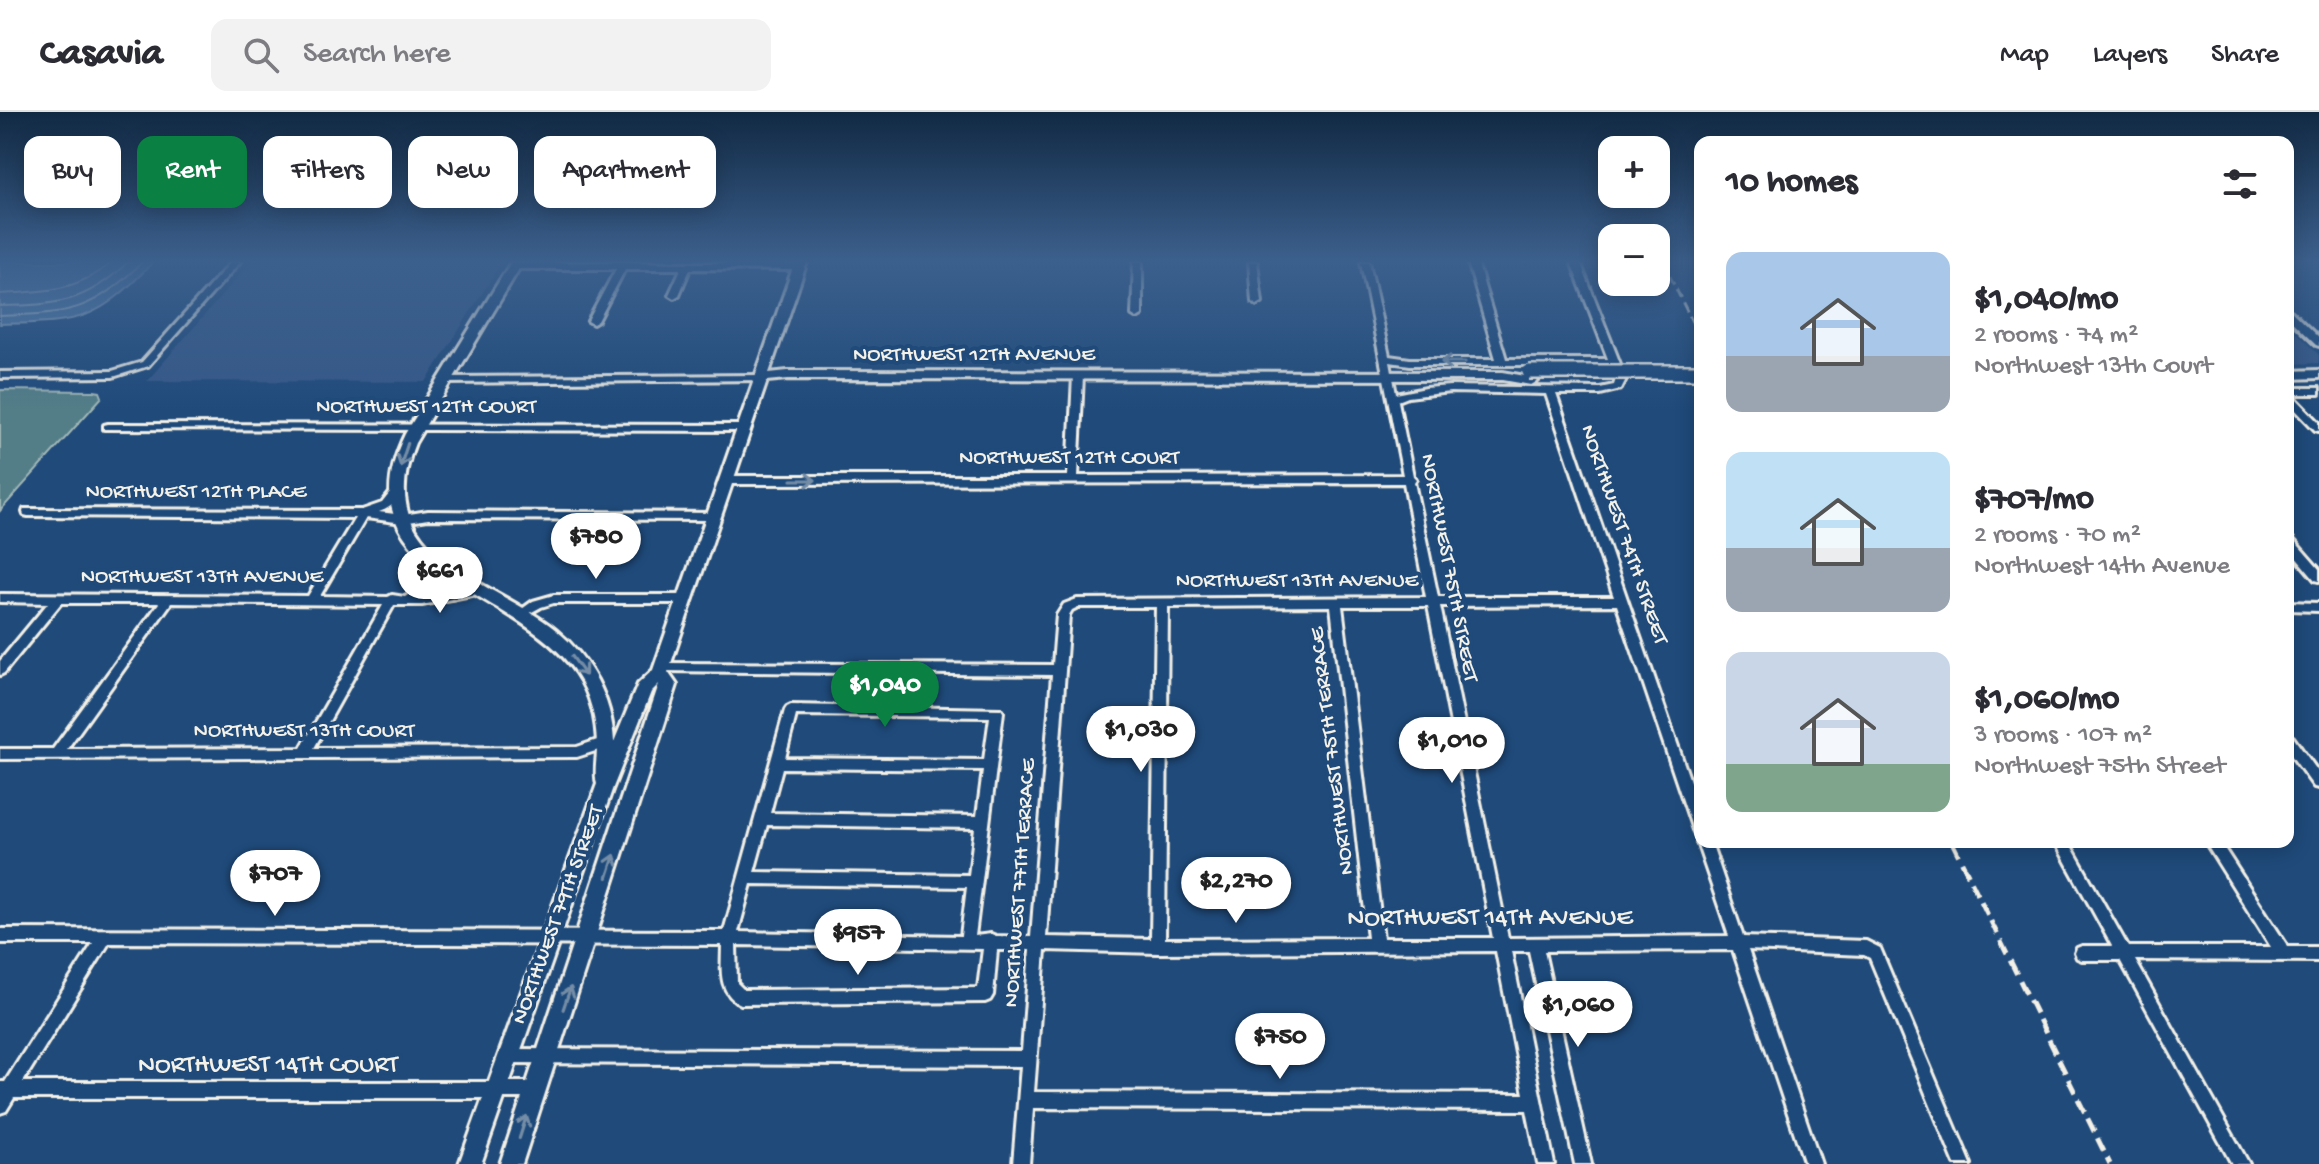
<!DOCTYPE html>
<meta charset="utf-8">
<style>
:root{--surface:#fff;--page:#f2f2f3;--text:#2b2b33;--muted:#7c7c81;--line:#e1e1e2;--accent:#0b8043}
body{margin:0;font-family:"Gochi Hand",sans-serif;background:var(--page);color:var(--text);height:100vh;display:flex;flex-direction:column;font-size:30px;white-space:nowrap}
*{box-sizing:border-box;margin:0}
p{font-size:26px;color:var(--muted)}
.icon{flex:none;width:44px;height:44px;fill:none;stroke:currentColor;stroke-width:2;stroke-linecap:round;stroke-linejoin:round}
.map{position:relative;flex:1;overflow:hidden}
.sheet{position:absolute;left:1694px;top:24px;width:600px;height:712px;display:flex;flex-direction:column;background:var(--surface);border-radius:16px;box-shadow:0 4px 20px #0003}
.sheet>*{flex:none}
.top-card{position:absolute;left:24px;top:24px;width:760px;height:72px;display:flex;gap:16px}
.buttons{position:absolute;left:1598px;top:24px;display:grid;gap:16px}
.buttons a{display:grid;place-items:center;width:72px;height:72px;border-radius:16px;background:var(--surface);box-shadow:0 4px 20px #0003;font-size:40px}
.price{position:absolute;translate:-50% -68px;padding:0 18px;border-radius:28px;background:#fff;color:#222;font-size:26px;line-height:52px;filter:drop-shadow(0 2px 4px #0008)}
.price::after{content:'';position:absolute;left:50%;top:48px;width:24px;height:18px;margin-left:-12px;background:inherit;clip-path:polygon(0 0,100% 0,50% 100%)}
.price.active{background:var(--accent);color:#fff}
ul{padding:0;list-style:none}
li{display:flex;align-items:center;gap:24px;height:200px;padding:0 32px}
li span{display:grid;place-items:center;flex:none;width:224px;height:160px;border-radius:16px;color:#555}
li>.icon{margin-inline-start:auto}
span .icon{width:96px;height:96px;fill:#fffc;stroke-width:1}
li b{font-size:34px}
h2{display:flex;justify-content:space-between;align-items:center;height:96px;padding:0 32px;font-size:34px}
.pill{padding:0 28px;border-radius:16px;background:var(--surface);box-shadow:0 4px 20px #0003;font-size:28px;line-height:72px}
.pill.active{background:var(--accent);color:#fff}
header{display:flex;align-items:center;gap:48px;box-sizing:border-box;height:112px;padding:0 40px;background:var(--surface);border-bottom:2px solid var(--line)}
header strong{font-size:38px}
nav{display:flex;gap:44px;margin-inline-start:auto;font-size:28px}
.search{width:560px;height:72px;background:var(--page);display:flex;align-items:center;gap:20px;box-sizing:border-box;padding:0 28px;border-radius:16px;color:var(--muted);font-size:30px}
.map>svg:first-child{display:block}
.built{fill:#345888}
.green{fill:#527e87;stroke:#a3b8b8;stroke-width:2}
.water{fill:#527ba6;stroke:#93aac0;stroke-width:2}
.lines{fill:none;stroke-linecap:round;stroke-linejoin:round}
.shore{stroke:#b3c2ce;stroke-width:2}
.minor-casing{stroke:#f4f1e8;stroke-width:6}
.major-casing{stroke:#f4f1e8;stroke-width:6}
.minor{fill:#1f4a7a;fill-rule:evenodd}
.major{fill:#1f4a7a;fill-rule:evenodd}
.rail-far1{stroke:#f4f1e8;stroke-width:3;stroke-dasharray:10 5;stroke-linecap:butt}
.rail{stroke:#f4f1e8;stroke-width:5;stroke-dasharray:15 7;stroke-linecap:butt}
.major-bridge-casing{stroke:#f4f1e8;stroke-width:18;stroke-linecap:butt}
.major-bridge{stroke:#1f4a7a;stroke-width:13}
.oneway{stroke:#748da6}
.labels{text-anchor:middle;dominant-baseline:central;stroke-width:8;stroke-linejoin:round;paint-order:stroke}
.street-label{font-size:22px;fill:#f4f1e8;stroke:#1f4a7a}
.near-street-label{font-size:26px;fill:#f4f1e8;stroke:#1f4a7a}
</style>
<header>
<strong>Casavia</strong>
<div class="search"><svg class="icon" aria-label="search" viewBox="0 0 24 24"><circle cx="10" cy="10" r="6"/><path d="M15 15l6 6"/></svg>Search here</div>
<nav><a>Map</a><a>Layers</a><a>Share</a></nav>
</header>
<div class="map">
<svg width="2319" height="1052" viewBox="0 0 2319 1052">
<rect width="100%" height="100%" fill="#1f4a7a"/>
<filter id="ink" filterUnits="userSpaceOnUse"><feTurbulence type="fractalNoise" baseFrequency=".0125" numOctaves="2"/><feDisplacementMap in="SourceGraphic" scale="16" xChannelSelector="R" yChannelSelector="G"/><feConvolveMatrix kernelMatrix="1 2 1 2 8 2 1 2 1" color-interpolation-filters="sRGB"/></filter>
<g filter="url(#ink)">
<path class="built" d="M 251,150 L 502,150 L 426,270 L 147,269 Z
M 2288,213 L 2319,243 L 2319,251 L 2288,252 Z"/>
<path class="green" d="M 0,278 L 94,279 L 100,280 L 102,285 L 0,399 Z"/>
<path class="water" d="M 0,150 L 153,150 C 96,211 80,210 0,212 Z"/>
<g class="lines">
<path class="shore" d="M 0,182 C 43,180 78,179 112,150
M 0,194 C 57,193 86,191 128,150
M 0,204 C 69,201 91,201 142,150"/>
<defs>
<path id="minor" d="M 231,150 L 240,150 L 148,254 L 113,265 L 0,266 L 0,260 L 112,259 L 142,250 Z
M 619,150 L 800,152 L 804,155 L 800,158 L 690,157 L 679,183 L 674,186 L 669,183 L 681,157 L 625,157 L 598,209 L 593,212 L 588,209 L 616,157 L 515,157 L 511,154 L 515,151 Z
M 1134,150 L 1142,150 L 1142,203 L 1137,206 L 1132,203 Z
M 1249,150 L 1257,150 L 1262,190 L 1257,193 L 1252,190 Z
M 1361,150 L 1369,150 L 1389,244 L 1410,247 L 1496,247 L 1468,150 L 1477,150 L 1506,247 L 1608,247 L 1571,150 L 1580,150 L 1626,267 L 1621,277 L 1600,282 L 1556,282 L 1700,698 L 1700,724 L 1695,722 L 1693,718 L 1617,493 L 1440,494 L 1508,826 L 1729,824 L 1697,730 L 1700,726 L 1700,730 L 1711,730 L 1743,825 L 1866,829 L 1880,836 L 1971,1052 L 1955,1052 L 1870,846 L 1864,843 L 1748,838 L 1821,1052 L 1805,1052 L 1733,838 L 1544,839 L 1591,1052 L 1575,1052 L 1529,839 L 1511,839 L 1554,1052 L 1538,1052 L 1527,998 L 1033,996 L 1029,1052 L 1013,1052 L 1021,954 L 508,951 L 503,949 L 500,944 L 503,939 L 508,937 L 1022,939 L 1030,838 L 997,838 L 993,883 L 990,888 L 985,890 L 741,892 C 717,881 722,855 722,833 L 109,831 L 23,970 L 536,970 L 542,973 L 544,978 L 542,983 L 536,986 L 14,986 L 6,999 L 0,1001 L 0,970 L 5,970 L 93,831 L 0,831 L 0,817 L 724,819 L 785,598 L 787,595 L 791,593 L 1001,597 L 1003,600 L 975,824 L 991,822 L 996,824 L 1031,825 L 1052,563 L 662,559 L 658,557 L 656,554 L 658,551 L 1053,553 L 1057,503 L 1064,492 L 1077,487 L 1426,485 L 1404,371 L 726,372 L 721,368 L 726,364 L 1068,364 L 1073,264 L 1078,261 L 1083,264 L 1078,364 L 1403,363 ZM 1390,250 L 1410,253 L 1611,253 L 1616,267 L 1614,273 L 1600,276 L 1450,274 L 1426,276 L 1396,282 ZM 1450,280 L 1546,282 L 1614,485 L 1438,485 L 1414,370 L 1416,367 L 1413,364 L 1398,289 L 1408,285 ZM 1331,494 L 1368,826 L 1165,827 L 1168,495 ZM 1342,494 L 1428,494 L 1493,826 L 1383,826 ZM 1078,495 L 1156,495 L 1151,827 L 1046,825 L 1069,503 L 1072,498 ZM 796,603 L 990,605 L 984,648 L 785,646 ZM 782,656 L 983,658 L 977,704 L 770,701 ZM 767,713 L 975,716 L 969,763 L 754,760 ZM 751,772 L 967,775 L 961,824 L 738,820 ZM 736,833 L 983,837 L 978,876 L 744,878 L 737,871 ZM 1045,838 L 1158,841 L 1496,839 L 1524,982 L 1034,980 Z
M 2288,198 L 2291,199 L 2319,226 L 2319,234 L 2316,233 L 2288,206 Z
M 762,263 L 767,266 L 765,268 L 445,271 L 440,268 L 445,265 Z
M 2288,276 L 2319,276 L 2319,282 L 2292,282 L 2319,310 L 2319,319 L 2315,318 L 2288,290 Z
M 108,312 L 744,313 L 749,316 L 744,319 L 104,317 L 104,313 Z
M 397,376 L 401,377 L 402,380 C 396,390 391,396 379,400 L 403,403 L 428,399 L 718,401 L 719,404 L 718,407 L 714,408 L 428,407 L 403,411 L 366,406 L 320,484 L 388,485 L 392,483 L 405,485 L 426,471 L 428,451 L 434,447 L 440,451 L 438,473 L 421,485 L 476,474 L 482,478 L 476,482 L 422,493 L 394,493 L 314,636 L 577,635 L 606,625 L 611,626 L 612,630 L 611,634 L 577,645 L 0,647 L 0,637 L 53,637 L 159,491 L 61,491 L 4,561 L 0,563 L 0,549 L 48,491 L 0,490 L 0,482 L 308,484 L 355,406 L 28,404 L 24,403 L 23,400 L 24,397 L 362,398 L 382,391 L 393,377 ZM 171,491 L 383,493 L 301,636 L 67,637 Z
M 2288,425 L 2292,426 L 2319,457 L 2319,469 L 2315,468 L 2288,436 Z
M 554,483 L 685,483 L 691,487 L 685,491 L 554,491 L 541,495 L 521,506 L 515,502 L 533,489 Z
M 2288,490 L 2319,491 L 2319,499 L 2288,498 Z
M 2288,624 L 2293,625 L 2319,661 L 2319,676 L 2314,675 L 2288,639 Z
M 2055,730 L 2069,730 L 2128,835 L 2271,835 L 2205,730 L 2220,730 L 2288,835 L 2319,835 L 2319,849 L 2135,848 L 2249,1052 L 2232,1052 L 2120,848 L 2082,848 L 2077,846 L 2075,841 L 2077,836 L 2082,834 L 2112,834 Z"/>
<path id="major" d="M 511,150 L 523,150 L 415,331 C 369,446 490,465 556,518 C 590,546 612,586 614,630 L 638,572 L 653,558 L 795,150 L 807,150 L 769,261 L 788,259 L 1503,260 L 1536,266 L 1538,269 L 1531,273 L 1503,268 L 788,267 L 767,269 L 668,560 L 677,573 L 522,1052 L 500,1052 L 659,572 L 651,580 L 612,678 L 481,1052 L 459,1052 L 597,672 C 594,661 597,648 597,636 C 597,609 591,583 576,561 C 519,475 337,463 405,322 Z
M 2319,258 L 2319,266 L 2288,267 L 2288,259 Z"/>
</defs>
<use href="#minor" class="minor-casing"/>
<use href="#major" class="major-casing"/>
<use href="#minor" class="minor"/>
<use href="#major" class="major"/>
<path class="rail-far1" d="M 1663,150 L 1700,226"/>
<path class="rail" d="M 1952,730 L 2110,1052"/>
<defs>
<path id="major-bridge" d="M 1529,260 L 1700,260"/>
</defs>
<use href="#major-bridge" class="major-bridge-casing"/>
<use href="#major-bridge" class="major-bridge"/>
</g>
<defs><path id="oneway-shaft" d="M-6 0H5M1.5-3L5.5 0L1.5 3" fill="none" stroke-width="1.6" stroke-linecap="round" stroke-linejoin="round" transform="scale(2)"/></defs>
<g class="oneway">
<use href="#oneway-shaft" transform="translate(1453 250) rotate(-180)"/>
<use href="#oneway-shaft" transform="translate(404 343) rotate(108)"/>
<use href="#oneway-shaft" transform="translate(804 368)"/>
<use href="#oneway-shaft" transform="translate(579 554) rotate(54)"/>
<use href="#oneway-shaft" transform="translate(611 754) rotate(-72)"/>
<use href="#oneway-shaft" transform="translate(567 886) rotate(-71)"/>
<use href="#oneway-shaft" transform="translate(523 1015) rotate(-72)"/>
</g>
</g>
<linearGradient id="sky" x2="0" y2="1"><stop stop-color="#112943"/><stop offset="0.5" stop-color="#3c608d"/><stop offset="1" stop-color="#3c608d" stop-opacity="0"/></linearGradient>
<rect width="2319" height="298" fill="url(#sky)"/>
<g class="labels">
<g class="street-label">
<text x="974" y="244">NORTHWEST 12TH AVENUE</text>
<text x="426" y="296">NORTHWEST 12TH COURT</text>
<text x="1069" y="347">NORTHWEST 12TH COURT</text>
<text x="196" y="381">NORTHWEST 12TH PLACE</text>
<text transform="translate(1623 423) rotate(71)">NORTHWEST 74TH STREET</text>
<text transform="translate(1448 456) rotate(79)">NORTHWEST 75TH STREET</text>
<text x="202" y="466">NORTHWEST 13TH AVENUE</text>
<text x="1297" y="470">NORTHWEST 13TH AVENUE</text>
<text x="304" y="620">NORTHWEST 13TH COURT</text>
<text transform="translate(1333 639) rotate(-97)">NORTHWEST 75TH TERRACE</text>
<text transform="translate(1021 771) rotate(-86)">NORTHWEST 77TH TERRACE</text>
<text transform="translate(559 803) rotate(-70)">NORTHWEST 79TH STREET</text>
</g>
<g class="near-street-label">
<text x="1490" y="807">NORTHWEST 14TH AVENUE</text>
<text x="268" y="954">NORTHWEST 14TH COURT</text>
</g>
</g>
</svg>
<div class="buttons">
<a>+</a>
<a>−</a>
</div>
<b class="price" style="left:596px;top:469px">$780</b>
<b class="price" style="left:440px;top:503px">$661</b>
<b class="price active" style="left:885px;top:617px">$1,040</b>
<b class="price" style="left:1141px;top:662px">$1,030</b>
<b class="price" style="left:1452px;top:673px">$1,010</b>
<b class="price" style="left:275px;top:806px">$707</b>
<b class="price" style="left:1236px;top:813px">$2,270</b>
<b class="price" style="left:858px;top:865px">$957</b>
<b class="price" style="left:1578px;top:937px">$1,060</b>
<b class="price" style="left:1280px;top:969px">$750</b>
<div class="top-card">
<a class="pill">Buy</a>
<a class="pill active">Rent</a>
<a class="pill">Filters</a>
<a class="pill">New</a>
<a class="pill">Apartment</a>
</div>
<section class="sheet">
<h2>10 homes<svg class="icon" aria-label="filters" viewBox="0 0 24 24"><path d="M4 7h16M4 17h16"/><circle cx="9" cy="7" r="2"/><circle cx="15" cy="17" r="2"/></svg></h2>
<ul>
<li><span style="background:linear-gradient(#a9c7e8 65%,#9aa5b1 0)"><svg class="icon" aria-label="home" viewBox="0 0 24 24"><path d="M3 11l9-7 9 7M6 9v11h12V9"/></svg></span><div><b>$1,040/mo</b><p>2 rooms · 74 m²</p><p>Northwest 13th Court</p></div></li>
<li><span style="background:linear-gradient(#bfe0f5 60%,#9aa5b1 0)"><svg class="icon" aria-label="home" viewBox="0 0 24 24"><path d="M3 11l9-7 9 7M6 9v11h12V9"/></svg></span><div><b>$707/mo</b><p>2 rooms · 70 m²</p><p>Northwest 14th Avenue</p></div></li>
<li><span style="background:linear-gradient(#c9d6e8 70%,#7fa58c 0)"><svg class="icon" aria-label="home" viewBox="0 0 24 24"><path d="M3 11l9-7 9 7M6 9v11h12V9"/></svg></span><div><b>$1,060/mo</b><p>3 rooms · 107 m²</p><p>Northwest 75th Street</p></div></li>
</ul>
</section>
</div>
